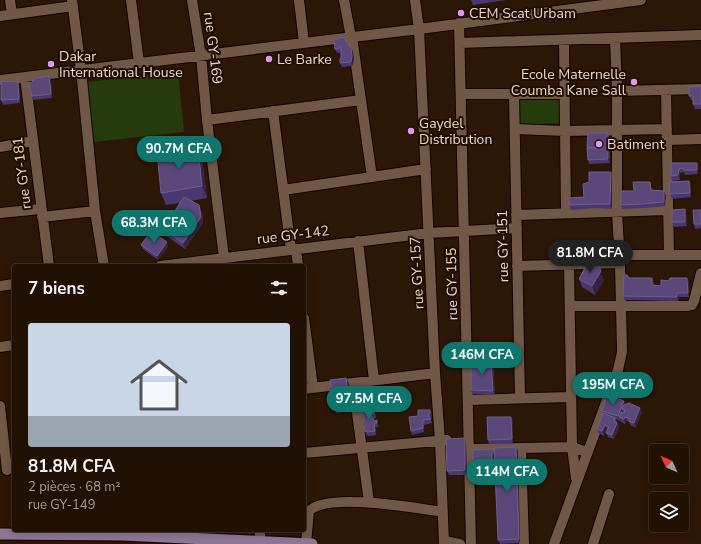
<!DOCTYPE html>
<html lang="fr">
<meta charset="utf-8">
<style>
:root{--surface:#211004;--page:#29190e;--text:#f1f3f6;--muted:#a29d9a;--line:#3e3026;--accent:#0f766e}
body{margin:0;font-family:"Nunito Sans",sans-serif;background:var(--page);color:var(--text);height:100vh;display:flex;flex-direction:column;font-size:15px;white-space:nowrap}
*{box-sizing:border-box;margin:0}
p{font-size:13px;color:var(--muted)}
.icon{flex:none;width:22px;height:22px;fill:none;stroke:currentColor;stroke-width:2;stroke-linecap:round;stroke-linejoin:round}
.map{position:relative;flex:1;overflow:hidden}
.details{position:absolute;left:12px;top:264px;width:294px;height:268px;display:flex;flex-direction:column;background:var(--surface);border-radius:4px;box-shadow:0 2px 10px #0003,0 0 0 1px var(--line)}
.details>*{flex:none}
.needle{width:26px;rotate:314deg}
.fabs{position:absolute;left:649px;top:444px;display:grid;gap:8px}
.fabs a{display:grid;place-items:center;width:40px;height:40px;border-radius:4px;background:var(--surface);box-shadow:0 2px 10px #0003,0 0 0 1px var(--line);font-size:20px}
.price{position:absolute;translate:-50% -34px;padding:0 9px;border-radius:14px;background:var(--accent);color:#fff;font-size:13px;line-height:26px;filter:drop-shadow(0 1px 2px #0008)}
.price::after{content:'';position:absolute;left:50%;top:24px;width:12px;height:9px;margin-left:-6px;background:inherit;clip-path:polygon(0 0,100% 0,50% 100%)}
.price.active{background:#222;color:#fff}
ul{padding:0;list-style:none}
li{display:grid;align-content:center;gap:8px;height:212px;padding:0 16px}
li+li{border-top:1px solid var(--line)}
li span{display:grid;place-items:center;height:124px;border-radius:4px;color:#555}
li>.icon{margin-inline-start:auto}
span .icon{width:72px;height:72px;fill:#fffc;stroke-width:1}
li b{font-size:17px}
h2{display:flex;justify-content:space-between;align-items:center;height:48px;padding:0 16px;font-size:17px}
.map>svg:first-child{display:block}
.green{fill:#253b0c}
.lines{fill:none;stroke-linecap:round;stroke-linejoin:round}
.minor-casing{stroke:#130200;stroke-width:12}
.primary-casing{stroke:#130200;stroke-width:13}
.minor{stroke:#715745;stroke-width:10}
.primary{stroke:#8d7795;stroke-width:11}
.wall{fill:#493770}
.shaded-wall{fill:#362341}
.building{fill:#5a487a;stroke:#705f87}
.poi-dot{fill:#df98f2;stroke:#210d01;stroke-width:1.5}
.labels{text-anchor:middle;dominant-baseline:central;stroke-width:4;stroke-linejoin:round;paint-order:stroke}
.poi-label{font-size:14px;fill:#e8d8ce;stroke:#210d01;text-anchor:start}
.street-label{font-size:14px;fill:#e8d8ce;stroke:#210d01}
</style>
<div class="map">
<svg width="701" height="544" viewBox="0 0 701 544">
<rect width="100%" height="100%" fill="#2c1606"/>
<path class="green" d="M 178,72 L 184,132 L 94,142 L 87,82 Z
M 559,98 L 560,123 L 520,125 L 519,100 Z"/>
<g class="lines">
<defs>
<path id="minor" d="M 10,0 L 12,14
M 72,0 L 81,70 L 95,211 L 104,266
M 131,0 L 139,63
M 192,0 L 201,56 L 207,120 L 225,266
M 299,0 L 304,43
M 344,0 L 351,37
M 415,0 L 419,29 L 435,373 L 440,440 L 444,544
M 0,16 L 73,6
M 459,23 L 471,544
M 352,37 L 372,177
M 564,40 L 566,213
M 460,43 L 701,35
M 25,77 L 49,266
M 0,80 L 419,29 L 641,0
M 666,90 L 669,255
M 617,91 L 701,89
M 461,94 L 565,94
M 514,94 L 520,398
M 273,111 L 291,250
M 207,120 L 361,100
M 515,129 L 565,131 L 667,129
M 667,140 L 701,139
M 0,147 L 33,141
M 283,190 L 426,169
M 0,213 L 41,209
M 516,215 L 668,210
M 42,217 L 95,211
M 358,241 L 374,380
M 296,249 L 298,266
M 620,255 L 701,255
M 569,264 L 572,447 L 576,478
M 160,266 L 429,233 L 517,228
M 517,266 L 620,263
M 0,286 L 14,284
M 570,306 L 688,306 L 692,305 L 694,301 L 701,273
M 304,318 L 313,388
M 0,347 L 14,345
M 353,383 L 369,502
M 304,389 L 435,373
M 468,400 L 571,397
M 0,406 L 7,470
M 521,448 L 524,544
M 469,449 L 572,447 L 587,452
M 304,453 L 447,440
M 259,530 L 262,544
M 444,541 L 460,544
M 306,543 L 309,511 C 328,492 415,508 443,512
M 554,544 L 618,370 L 622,352 L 620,263 L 617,212 L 617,91 L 615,38
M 593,544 L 609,494"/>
<path id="primary" d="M 0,534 L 122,535 L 312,544"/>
</defs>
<use href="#minor" class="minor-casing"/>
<use href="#primary" class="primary-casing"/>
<use href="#minor" class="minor"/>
<use href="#primary" class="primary"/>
</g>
<path class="wall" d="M 471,0 L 506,0 L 473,5 Z
M 334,40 L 351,48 L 353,52 L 354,60 L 352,66 L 342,67 L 340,63 L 341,58 L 341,52 L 340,53 L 337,53 L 335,49 Z
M 49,76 L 51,80 L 52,98 L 33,100 L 32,96 Z
M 19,86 L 20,103 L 3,105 L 1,100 Z
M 701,86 L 701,109 L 695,109 L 693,104 L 693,100 L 691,100 L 689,96 Z
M 609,137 L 610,163 L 589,164 L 588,160 L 587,147 Z
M 198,147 L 202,159 L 207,198 L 191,201 L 202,212 L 203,223 L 185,249 L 165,235 L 163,229 L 180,203 L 166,205 L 161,193 Z
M 671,163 L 697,163 L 698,167 L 698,174 L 685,175 L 684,172 L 680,173 L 680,180 L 672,181 L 671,176 Z
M 611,172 L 612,177 L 612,209 L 596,208 L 571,210 L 569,205 L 584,197 L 589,182 Z
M 689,181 L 691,185 L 691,197 L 672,199 L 670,194 Z
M 650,182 L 652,191 L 664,191 L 666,196 L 665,206 L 644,208 L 622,209 L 621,205 L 634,191 Z
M 701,210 L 701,228 L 695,229 L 694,224 Z
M 686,214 L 687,226 L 674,227 L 672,222 Z
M 141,245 L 168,246 L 158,260 L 143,249 Z
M 629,278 L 654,283 L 654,285 L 661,286 L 689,282 L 689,297 L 679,297 L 678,301 L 625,300 L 623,296 Z
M 579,279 L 604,280 L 595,295 L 582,287 Z
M 493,364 L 495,395 L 472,394 L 471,390 Z
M 346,378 L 349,384 L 352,411 L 336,413 L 334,406 L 334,396 L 332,391 Z
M 624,401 L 625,405 L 642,412 L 636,427 L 631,426 L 629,422 L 627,421 L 625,424 L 621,422 L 620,420 L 620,421 L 616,419 L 619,427 L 614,439 L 608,437 L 606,433 L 608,430 L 607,429 L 604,436 L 598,433 L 597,429 L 603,414 L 602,411 Z
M 362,409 L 375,412 L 376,418 L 372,418 L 373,418 L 374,421 L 377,420 L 378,427 L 375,427 L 376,435 L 369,436 L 367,435 L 366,436 Z
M 432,414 L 431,419 L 432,423 L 424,425 L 424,432 L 412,435 L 411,431 L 418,416 Z
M 511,417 L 513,421 L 513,444 L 489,444 L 488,440 Z
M 465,438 L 466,443 L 467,475 L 449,475 L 447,471 Z
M 516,447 L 518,451 L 520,543 L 500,544 L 498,540 Z
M 494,454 L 494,482 L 475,482 L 473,478 Z"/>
<path class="shaded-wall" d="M 351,48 L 353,52 L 354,60 L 352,66 L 351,62 Z
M 49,76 L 51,80 L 52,98 L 51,94 Z
M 18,82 L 19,86 L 20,103 L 19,99 Z
M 608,133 L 609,137 L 610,163 L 608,159 Z
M 198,147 L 202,159 L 207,198 L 202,186 Z
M 697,163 L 698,167 L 698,174 L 697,170 Z
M 679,169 L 680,173 L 680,180 L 678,175 Z
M 611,172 L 612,177 L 612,209 L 610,204 Z
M 689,181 L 691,185 L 691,197 L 690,193 Z
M 664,191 L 666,196 L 665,206 L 664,202 Z
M 199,205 L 202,212 L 203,223 L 185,249 L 183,243 Z
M 685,209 L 686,214 L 687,226 L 685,222 Z
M 167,242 L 168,246 L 158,260 L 157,256 Z
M 599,267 L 604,280 L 595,295 L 592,286 Z
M 652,278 L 654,283 L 653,289 L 652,285 Z
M 687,278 L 689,282 L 689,297 L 688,293 Z
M 677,293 L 679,297 L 678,301 L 677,297 Z
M 491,360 L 493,364 L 495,395 L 493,391 Z
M 346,378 L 349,384 L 352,411 L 350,404 Z
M 624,401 L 625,405 L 622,409 L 623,411 L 621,418 L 619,417 L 620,421 L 618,416 Z
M 640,408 L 642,412 L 636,427 L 634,423 Z
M 430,410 L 432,414 L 431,418 L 430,414 Z
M 511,417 L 513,421 L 513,444 L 512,439 Z
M 625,417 L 627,421 L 625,424 L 624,419 Z
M 423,420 L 424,425 L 424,432 L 423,428 Z
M 617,423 L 619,427 L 614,439 L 612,435 Z
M 605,425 L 607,429 L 604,436 L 602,431 Z
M 366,430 L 367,435 L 366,436 L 365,432 Z
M 465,438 L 466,443 L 467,475 L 465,470 Z
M 516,447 L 518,451 L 520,543 L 519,539 Z
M 492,449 L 494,454 L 494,482 L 492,478 Z"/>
<path class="building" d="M 343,37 L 351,48 L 352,56 L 351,62 L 340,63 L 340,59 L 341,58 L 341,49 L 342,48 L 340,46 L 339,49 L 335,49 L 334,40 Z
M 49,76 L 51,94 L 32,96 L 29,85 L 36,78 Z
M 1,81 L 18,82 L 19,99 L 1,100 Z
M 701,86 L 701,104 L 693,104 L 693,96 L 689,96 L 689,87 Z
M 588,133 L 608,133 L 608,159 L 588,160 L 587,148 L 597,148 L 587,147 Z
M 198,147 L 202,186 L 161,193 L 157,152 Z
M 671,163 L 697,163 L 697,170 L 684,170 L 683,168 L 679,169 L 678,175 L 671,176 Z
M 589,172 L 611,172 L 610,204 L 595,204 L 569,205 L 569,198 L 584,197 L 583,184 L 589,182 Z
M 689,181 L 690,193 L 670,194 L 669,182 Z
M 633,182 L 650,182 L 651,190 L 664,191 L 664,202 L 642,204 L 621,205 L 621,191 L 634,191 Z
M 184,197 L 199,205 L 201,217 L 183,243 L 163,229 Z
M 685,209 L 685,222 L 672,222 L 672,210 Z
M 693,210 L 701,210 L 701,224 L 694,224 Z
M 151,231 L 167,242 L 157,256 L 141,245 Z
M 592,262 L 599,267 L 601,271 L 592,286 L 579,279 L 587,264 Z
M 624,275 L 627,275 L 629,278 L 652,278 L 652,285 L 661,286 L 661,280 L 669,281 L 670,278 L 687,278 L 688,293 L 677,293 L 677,297 L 623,296 Z
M 491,360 L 493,391 L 471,390 L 471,361 Z
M 346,378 L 350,404 L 334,406 L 332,396 L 337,396 L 336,391 L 332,391 L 330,380 Z
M 607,395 L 624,401 L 618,416 L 602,411 Z
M 629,403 L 640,408 L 634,423 L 629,421 L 631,419 L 625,417 L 624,419 L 619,417 L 621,412 L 624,413 L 625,410 L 622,409 L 624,405 Z
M 373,408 L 374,413 L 371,414 L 371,419 L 373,418 L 374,421 L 377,420 L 377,423 L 374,423 L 375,431 L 367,432 L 366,430 L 365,432 L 362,409 Z
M 418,410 L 430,410 L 430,414 L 428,415 L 431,419 L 423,420 L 423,428 L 411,431 L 409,417 L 418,416 Z
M 603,413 L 615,418 L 614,421 L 617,423 L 612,435 L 606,433 L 609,427 L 605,425 L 602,431 L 597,429 Z
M 487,417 L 511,417 L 512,439 L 488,440 Z
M 465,438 L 465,470 L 447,471 L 446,439 Z
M 516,447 L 519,539 L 498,540 L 494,448 Z
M 492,449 L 492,478 L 473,478 L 473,450 Z"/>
<g class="poi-dot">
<circle cx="461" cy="13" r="4"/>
<circle cx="269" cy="59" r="4"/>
<circle cx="51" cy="64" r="4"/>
<circle cx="634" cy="82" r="4"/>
<circle cx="411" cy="131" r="4"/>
<circle cx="599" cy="144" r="4"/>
</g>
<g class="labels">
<g class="poi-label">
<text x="469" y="13">CEM Scat Urbam</text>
<text x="59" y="56">Dakar<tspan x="59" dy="16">International House</tspan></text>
<text x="277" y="59">Le Barke</text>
<text x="626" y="74" text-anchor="end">Ecole Maternelle<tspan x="626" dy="16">Coumba Kane Sall</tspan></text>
<text x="419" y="123">Gaydel<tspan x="419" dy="16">Distribution</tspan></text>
<text x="607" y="144">Batiment</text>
</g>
<g class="street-label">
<text transform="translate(213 48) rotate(83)">rue GY-169</text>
<text transform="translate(22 173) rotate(-97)">rue GY-181</text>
<text transform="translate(293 235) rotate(-7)">rue GY-142</text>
<text transform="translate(503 246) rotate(-91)">rue GY-151</text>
<text transform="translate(417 273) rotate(-93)">rue GY-157</text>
<text transform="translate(452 284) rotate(-91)">rue GY-155</text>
</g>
</g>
</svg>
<div class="fabs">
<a><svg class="needle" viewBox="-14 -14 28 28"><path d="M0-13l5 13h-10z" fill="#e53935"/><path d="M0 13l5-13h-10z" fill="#a29d9a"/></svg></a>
<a><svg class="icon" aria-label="layers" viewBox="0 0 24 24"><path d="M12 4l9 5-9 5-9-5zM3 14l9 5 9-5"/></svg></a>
</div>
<b class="price" style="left:179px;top:170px">90.7M CFA</b>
<b class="price" style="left:154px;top:244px">68.3M CFA</b>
<b class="price active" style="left:590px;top:274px">81.8M CFA</b>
<b class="price" style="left:482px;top:376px">146M CFA</b>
<b class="price" style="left:613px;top:406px">195M CFA</b>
<b class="price" style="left:369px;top:420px">97.5M CFA</b>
<b class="price" style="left:507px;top:493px">114M CFA</b>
<section class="details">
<h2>7 biens<svg class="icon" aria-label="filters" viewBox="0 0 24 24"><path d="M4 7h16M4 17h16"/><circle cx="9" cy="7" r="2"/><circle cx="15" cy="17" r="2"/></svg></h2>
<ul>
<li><span style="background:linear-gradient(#c9d6e8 75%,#9aa5b1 0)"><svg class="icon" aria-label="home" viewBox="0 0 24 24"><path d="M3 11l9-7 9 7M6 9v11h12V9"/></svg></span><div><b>81.8M CFA</b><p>2 pièces · 68 m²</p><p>rue GY-149</p></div></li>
</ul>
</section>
</div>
